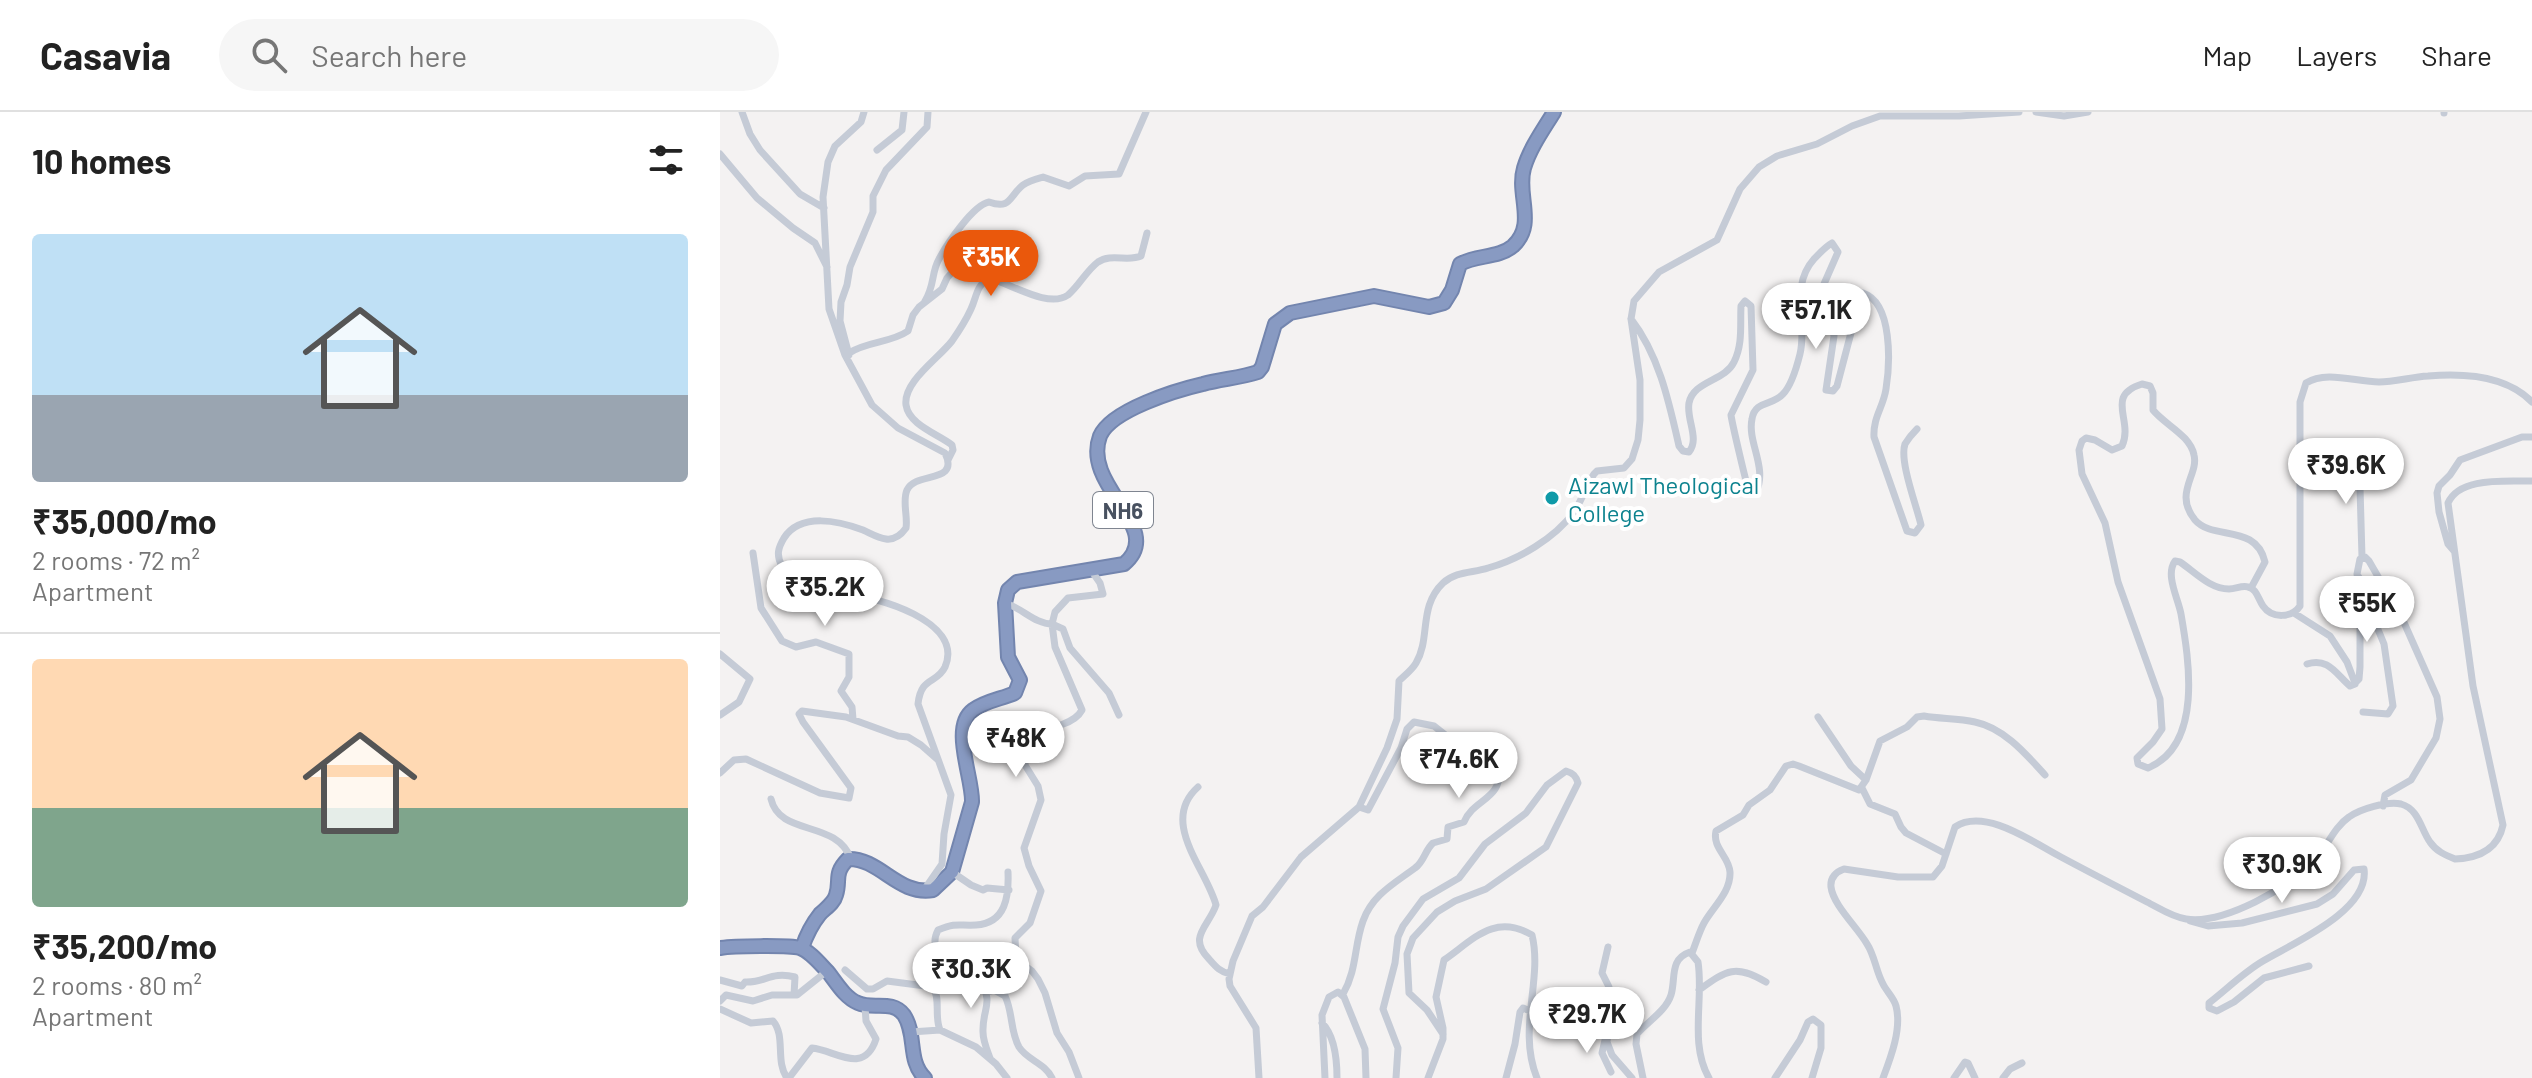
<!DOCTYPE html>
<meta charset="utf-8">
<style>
:root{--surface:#fff;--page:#f6f6f6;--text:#222;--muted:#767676;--line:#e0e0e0;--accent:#ea580c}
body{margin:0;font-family:Barlow,sans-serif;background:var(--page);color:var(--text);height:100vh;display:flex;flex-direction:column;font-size:30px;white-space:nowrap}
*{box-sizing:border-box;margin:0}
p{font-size:26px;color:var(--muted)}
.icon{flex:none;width:44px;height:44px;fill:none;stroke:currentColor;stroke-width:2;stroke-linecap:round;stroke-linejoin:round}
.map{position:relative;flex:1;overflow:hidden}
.drawer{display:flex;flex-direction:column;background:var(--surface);width:720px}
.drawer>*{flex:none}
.price{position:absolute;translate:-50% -68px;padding:0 18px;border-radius:28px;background:#fff;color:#222;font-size:26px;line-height:52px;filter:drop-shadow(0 2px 4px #0008)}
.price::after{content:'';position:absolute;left:50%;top:48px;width:24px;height:18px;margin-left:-12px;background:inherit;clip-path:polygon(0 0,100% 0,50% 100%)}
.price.active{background:var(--accent);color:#fff}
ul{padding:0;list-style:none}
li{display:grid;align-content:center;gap:16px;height:424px;padding:0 32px}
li+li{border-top:2px solid var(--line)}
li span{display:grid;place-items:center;height:248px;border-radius:8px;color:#555}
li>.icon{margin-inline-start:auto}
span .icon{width:144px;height:144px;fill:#fffc;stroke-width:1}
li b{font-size:34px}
h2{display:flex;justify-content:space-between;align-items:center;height:96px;padding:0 32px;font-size:34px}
header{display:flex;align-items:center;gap:48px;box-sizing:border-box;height:112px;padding:0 40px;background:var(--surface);border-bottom:2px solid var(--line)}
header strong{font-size:38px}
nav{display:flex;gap:44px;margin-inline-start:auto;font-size:28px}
.search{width:560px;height:72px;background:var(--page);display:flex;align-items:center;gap:20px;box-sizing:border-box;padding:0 28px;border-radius:44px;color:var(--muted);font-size:30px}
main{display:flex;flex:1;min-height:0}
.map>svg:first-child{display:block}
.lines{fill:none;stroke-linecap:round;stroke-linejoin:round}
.highway-casing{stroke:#7385ae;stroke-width:16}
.street{stroke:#c5cbd6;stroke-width:7}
.highway{stroke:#889ac2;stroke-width:12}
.culture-dot{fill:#0f9aa8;stroke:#fff;stroke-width:3}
.labels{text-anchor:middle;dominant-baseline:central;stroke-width:8;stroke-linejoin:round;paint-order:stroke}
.shield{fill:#fff;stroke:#7f8590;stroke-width:2}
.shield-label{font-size:22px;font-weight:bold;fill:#485160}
.culture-label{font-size:24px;fill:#0d838f;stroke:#fff;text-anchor:start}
</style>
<header>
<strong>Casavia</strong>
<div class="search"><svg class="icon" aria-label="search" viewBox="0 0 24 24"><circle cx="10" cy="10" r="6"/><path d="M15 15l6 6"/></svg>Search here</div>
<nav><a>Map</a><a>Layers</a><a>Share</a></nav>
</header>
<main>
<section class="drawer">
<h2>10 homes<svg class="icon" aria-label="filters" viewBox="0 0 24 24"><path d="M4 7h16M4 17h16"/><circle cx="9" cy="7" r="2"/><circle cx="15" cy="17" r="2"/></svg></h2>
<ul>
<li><span style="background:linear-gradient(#bfe0f5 65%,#9aa5b1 0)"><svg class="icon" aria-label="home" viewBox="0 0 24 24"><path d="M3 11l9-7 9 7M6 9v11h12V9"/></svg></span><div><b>₹35,000/mo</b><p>2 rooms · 72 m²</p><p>Apartment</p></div></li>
<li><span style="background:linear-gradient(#ffd9b3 60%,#7fa58c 0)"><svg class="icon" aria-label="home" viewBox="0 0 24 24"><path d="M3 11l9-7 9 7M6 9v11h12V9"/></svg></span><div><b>₹35,200/mo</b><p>2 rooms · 80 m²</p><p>Apartment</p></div></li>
</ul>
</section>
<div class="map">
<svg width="1812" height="966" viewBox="0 0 1812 966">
<rect width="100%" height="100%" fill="#f4f2f2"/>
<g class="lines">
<defs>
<path id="highway" d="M 0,836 C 13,834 69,833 80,836 C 90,839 101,853 108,860 C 116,870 125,886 138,891 C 153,898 172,887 184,903 C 197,923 187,949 205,966
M 82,836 C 86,824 92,812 100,802 C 106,796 114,791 116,783 C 121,768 113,762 128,747 C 160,746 178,784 213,778 L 232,760 L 252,690 C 253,666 230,615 253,598 C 265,589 281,587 295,581 L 300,568 L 288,545 L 285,491 L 288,478 L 297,470 L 404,452 C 447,416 361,375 380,324 C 391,298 457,278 483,272 C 501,267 520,266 538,260 L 542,255 L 555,212 L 570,201 L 654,184 L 709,195 L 724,191 L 732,178 L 740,152 C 756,143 779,146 793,134 C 817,112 796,83 804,56 C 810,36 823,18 834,0"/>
</defs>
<use href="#highway" class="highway-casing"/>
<path class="street" d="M 22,0 L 30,22 L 40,38 L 80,82 L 104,96
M 144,0 L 141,10 L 115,34 L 108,50 L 103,85 L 109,197 L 125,243 L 152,293 L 178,316 L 225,341 C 240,372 196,359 187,378 C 182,389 188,404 186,416 C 181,423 174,428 166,427 C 158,426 150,421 143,418 C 119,409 81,400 64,426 C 58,436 56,443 62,454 C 74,479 100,480 125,482 C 155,484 245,509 225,555 C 217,572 201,564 198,592 L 231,683 L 224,722 L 222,752 L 204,778
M 1316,0 L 1344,4 L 1368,0
M 1724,0 L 1724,1
M 157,38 L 182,18 L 184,0
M 0,42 L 37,86 L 73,116 L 95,131 L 107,155
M 205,189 C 215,173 211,161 219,147 C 227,132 253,93 269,90 C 291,98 289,84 303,73 C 308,69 316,67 323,65 L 349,74 L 365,64 L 399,62 L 426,0
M 911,207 C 939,243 949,290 959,334 L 963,339 L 969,340 C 980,327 966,307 969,291 C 973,269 1005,269 1014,250 C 1023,232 1020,213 1021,194 L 1025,189 L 1031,194 L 1033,258 L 1011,303 C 1012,311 1027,375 1029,379 L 1036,380 C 1048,356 1027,330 1032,307 C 1035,288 1053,294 1063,282 C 1072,273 1077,254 1080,242 C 1088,209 1069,175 1094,147 C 1100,141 1105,135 1112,131 L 1118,140 L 1104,172 L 1114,224 L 1106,278 L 1113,279 L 1117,274 L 1132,217 L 1135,185 L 1143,181 C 1173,191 1170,252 1166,277 C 1163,296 1153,305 1154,325 L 1187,419 L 1195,421 L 1201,413 C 1197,395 1179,349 1185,332 C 1188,327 1193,321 1197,317
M 129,241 C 147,229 171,231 188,219 L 193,203 L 199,195 L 222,177 L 227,166 L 244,147
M 129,243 L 120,209 L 121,190 L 127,173 L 130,155 L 153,100 L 153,84 L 166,58 L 207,15 L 208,0
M 1639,341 L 1642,445
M 228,348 L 233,338 L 232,333 C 218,322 189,313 186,293 C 183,270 218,247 232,229 C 239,219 246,208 251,197 C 257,184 256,174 269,166 C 290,171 328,197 348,183 C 359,174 366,159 378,150 C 391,141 408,150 421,144 L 427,121
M 1734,439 L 1728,432 L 1719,400 L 1717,381 L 1719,374 L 1730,363 L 1740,348 L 1802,325 L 1812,325
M 33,441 L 41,496 L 62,529 L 76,535 L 96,530 L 129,542 L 129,565 L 121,579 L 132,595 L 133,607
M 371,458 L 380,471 L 383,482 L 348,486 L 335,500 L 332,512 L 343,517 L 350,536 L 389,581 L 399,603
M 1638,464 L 1650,482 L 1657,515 L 1664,532 L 1673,594 L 1668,602 L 1643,600
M 1531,476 L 1545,450 C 1536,411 1493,429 1475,408 C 1453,381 1479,363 1474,343 C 1470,323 1445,313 1433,298 L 1433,281 L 1430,274 L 1422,272 C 1384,284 1414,308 1402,334 L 1392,338 L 1375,328 L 1366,326 L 1362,329 L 1359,338 L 1362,362 L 1385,411 L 1398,470 L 1440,587 L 1442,617 L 1433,630 L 1417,646 L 1418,652 L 1428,656 C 1483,633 1469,548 1461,502 C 1458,486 1445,463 1455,449 L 1460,450 C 1475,460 1490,477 1509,477 C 1516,477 1522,473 1528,475 C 1537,477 1538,487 1543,494 C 1552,507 1572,506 1580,494 L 1580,290 L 1586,271 C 1606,258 1636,270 1659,270 C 1675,270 1691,265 1708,264 C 1743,261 1786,263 1812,290
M 285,491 C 302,496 315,512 332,512 L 335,535 L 362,598 C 354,613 329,616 312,619 L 306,631 L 305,653 L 318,674 L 321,688 L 304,736 L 309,754 L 321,779 L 310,811 L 295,826 L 296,846
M 1574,501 L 1610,524 L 1627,550 L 1635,571 L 1639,567 L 1640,555 L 1640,478 L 1637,462 L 1640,447 L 1645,445 L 1649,449 L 1682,506 L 1717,585 L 1720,607 L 1716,626 L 1691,668 L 1665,683 L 1663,694
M 0,542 L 30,567 L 19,590 L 0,603
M 1587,552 C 1608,545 1616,562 1630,574 L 1635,572
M 1098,605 L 1131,654 L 1146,668
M 0,661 L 14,648 L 26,647 L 100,681 L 129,686 L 131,676 L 83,610 L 79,602 L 82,599 L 126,605 L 178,624 L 188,625 L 201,633 L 218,648
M 478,675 C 439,710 486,756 496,793 C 489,814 467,825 489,847 C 496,855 500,860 510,862
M 1142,676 L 1150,692 L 1175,702 L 1181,715 L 1186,721 L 1226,742
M 51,687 C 60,725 116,707 131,747
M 232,760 L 251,773 L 263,778 L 267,776 L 289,778
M 1470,809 L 1488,814 L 1522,811 L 1597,792 L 1613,782 L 1634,758 L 1644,757 C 1650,799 1571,832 1543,849 C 1524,860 1507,877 1489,891 L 1489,896 L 1497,899 L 1514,890 L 1544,866 L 1589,854
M 888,835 L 882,861 L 889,875 L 890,903 L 887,930 L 892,943 L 912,966
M 246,839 L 261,858 L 259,867 C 275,892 262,896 263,920 C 263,929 267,938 270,946
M 972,841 C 976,831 979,820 984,811 C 993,795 1011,780 1010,760 C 1009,744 992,736 996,719 L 1023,703 L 1029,693 L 1050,678 L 1066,654 L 1073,652 L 1079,654 L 1139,678 L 1146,668 L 1160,629 L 1187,615 L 1197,605 L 1204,604 C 1221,607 1238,606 1255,610 C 1284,616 1306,642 1325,663
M 125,858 L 147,877 L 153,877 L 167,869 L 213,875 C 221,887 214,904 220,918
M 259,867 C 250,862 222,845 217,836 C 213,830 215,824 218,818 C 238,810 238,814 256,813 C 286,811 289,784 288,760
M 0,868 L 22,874 L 25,870 C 45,871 51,859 75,865 L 74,883
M 979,878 C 1007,858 1015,852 1046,870
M 266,880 L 274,878 L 285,884 L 285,866 L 280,851 L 282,847 L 293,845 L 312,859 L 318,867 L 325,881 L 337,921 L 349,940 L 359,966
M 623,882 C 637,858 634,834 643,809 C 652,783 675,771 695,756 C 704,750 705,738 713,731 L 727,727 L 728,715 L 744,710 C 754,686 783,688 779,655 L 772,650 L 746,641 L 742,628 L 733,629 L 714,614 L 694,610 L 687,617 L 681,636 L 648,698 L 639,695
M 285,884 C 293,900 290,919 299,935 C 307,948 325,951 332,966
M 0,889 L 6,883 L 33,889 L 52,883 L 77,883 L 107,859
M 0,897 L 31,911 L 53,909 C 66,924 55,949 67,966
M 602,911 C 615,924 617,948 617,966
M 191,920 L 220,918 L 256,935 L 276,952 L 287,966
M 885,928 L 882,941 L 891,960
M 69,966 L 92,936 C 115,938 144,964 156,927 L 146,909 L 145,894
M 539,966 L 536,916 L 510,874 L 509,867 L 513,849 L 532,804 L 543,795 L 581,745 L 639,695 L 667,636 L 677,607 L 679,569 C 684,564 692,558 696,551 C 711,526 698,495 723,471 C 736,459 753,461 768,456 C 799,447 834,427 854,400 C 862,388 866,374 874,362 L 877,359 L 904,356 L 912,347 L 918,328 L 920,308 L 920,268 L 911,207 L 914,189 L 939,160 L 997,128 L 1020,77 L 1039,55 L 1057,44 L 1097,32 L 1132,14 L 1160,4 L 1239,4 L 1299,0
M 605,966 L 602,903 L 609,885 L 618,880 L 624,885 L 645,937 L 646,966
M 676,966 L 678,936 L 663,897 L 675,851 L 678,825 L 683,814 L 703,787 L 739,766 L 765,732 L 806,701 L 827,673 L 846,659 C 853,661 856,664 858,671 L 826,735 L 766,777 L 735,789 L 717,800 L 693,826 L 687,842 L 689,881 L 707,898 L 723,922
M 708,966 L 723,927 L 723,916 L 716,885 L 724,848 C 753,828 774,801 812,823 C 823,868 797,917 817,966
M 786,966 L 795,932 L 800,900 L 803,896 L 810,899
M 923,966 L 916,932 L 917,922 C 927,910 946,899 951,883 C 956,867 949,847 970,840 L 978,850 C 984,887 969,932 989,966
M 1055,966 L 1080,928 L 1088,910 L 1093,907 L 1101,913 L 1101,936 L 1092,966
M 1163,966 C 1171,945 1182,916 1176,894 C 1174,886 1167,880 1163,872 C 1156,860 1155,844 1147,832 C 1138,816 1113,793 1111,775 C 1110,765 1116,760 1124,757 L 1178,765 L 1213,765 L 1222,754 L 1235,715 C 1265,695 1314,731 1341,745 C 1369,760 1398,775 1427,790 C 1439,796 1452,805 1466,807 C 1503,813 1571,775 1595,748 C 1607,735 1614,715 1629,705 C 1640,697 1667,689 1681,692 C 1699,697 1701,718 1710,730 C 1716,739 1725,743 1735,747 C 1759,746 1778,737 1783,713 L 1753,574 L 1728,391 C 1740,364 1787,370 1812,369
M 1234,966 L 1245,950 L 1248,951 L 1255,966
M 1283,966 L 1290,957 L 1302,951"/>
<use href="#highway" class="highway"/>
</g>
<circle class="culture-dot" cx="832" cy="386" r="8"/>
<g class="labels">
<rect class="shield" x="373" y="380" width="60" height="36" rx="6"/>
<g class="shield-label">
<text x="403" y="398">NH6</text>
</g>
<g class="culture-label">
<text x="848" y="372">Aizawl Theological<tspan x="848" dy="28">College</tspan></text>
</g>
</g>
</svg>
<b class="price active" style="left:271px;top:186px">₹35K</b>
<b class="price" style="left:1096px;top:239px">₹57.1K</b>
<b class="price" style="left:1626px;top:394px">₹39.6K</b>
<b class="price" style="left:105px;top:516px">₹35.2K</b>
<b class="price" style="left:1647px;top:532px">₹55K</b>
<b class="price" style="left:296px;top:667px">₹48K</b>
<b class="price" style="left:739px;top:688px">₹74.6K</b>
<b class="price" style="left:1562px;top:793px">₹30.9K</b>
<b class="price" style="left:251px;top:898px">₹30.3K</b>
<b class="price" style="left:867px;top:943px">₹29.7K</b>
</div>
</main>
